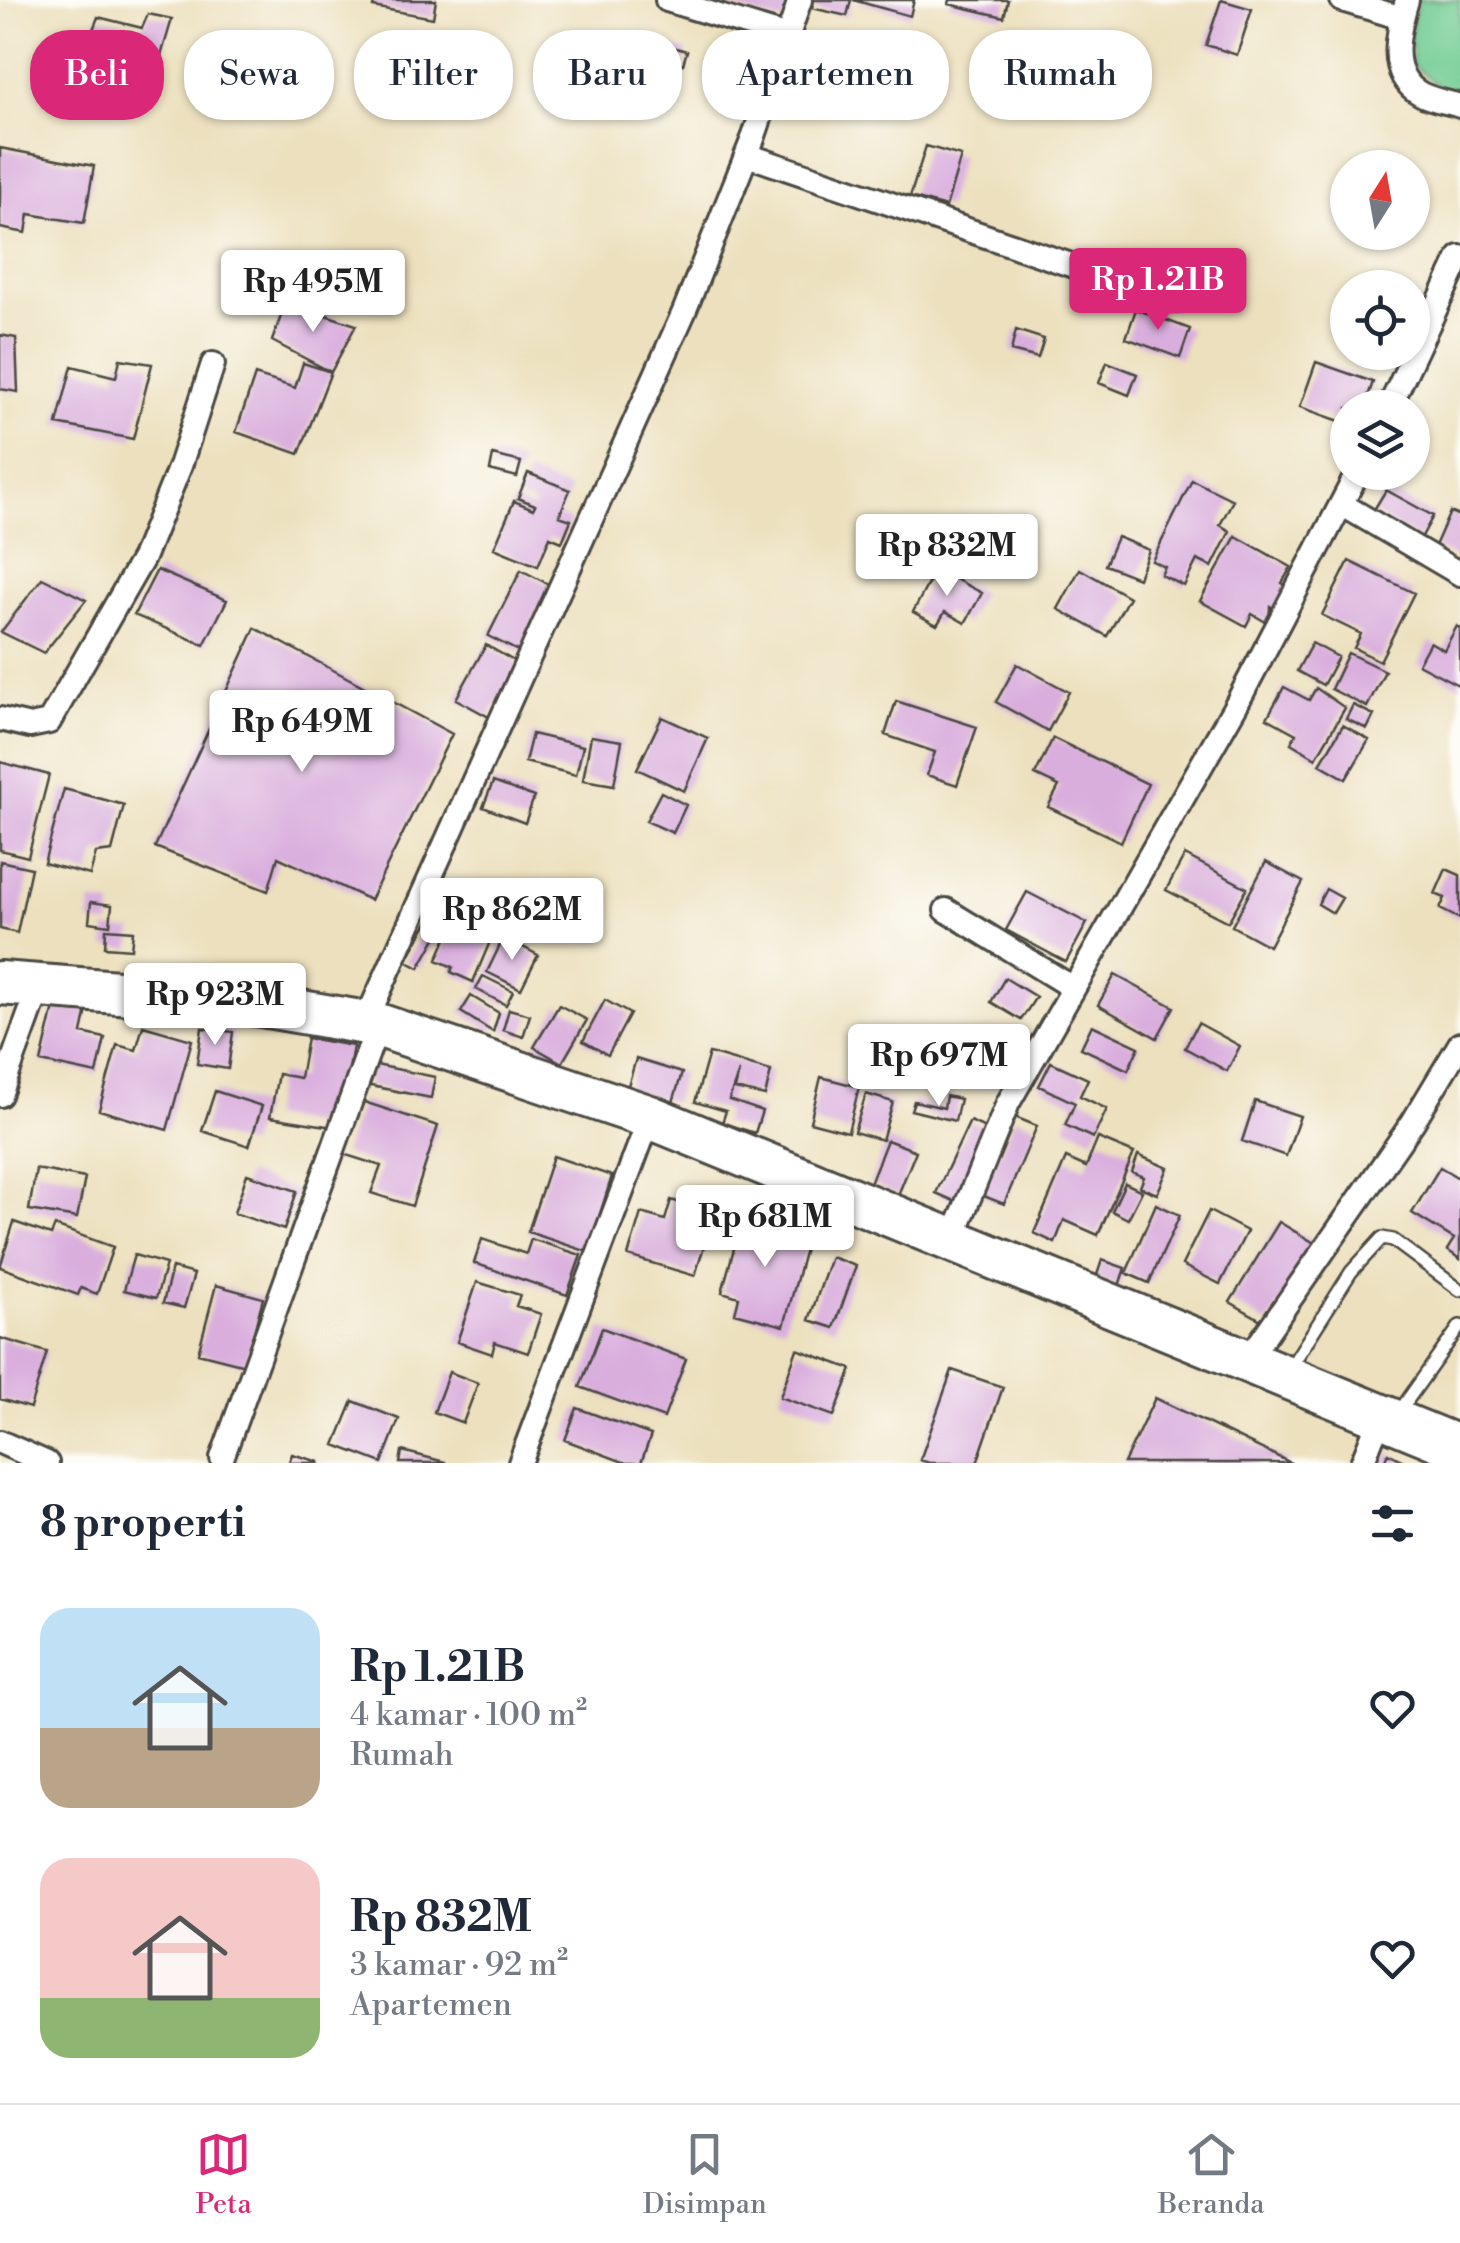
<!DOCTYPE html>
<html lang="id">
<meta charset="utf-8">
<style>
:root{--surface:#fff;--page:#f2f2f3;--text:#1f2937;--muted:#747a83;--line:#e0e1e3;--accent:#db2777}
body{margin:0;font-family:"Libre Bodoni",serif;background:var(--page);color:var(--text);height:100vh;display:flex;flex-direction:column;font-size:38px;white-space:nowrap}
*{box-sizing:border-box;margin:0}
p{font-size:32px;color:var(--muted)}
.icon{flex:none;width:55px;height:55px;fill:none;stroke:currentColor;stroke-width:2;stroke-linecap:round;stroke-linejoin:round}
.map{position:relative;height:1463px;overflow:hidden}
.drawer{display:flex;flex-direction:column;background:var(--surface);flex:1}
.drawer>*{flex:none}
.top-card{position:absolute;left:30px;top:30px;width:1400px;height:90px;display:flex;gap:20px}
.needle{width:65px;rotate:11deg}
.fabs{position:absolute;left:1330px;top:150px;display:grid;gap:20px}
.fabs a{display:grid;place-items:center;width:100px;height:100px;border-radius:50%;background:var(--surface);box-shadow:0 2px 8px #0004;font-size:50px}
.price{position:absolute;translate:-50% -85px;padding:0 22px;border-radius:10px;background:#fff;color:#222;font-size:32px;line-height:65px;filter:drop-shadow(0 2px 5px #0008)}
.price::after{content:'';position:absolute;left:50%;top:60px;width:30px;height:22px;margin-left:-15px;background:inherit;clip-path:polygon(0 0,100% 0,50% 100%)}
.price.selected{background:var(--accent);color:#fff}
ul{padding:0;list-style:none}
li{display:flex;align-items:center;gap:30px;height:250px;padding:0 40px}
li span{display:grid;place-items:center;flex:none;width:280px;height:200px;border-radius:30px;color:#555}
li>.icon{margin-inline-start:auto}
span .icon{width:120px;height:120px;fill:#fffc;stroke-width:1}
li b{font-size:42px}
h2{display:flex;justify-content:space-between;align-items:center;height:120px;padding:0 40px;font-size:42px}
.pill{padding:0 35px;border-radius:40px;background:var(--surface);box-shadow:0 2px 8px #0004;font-size:35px;line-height:90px}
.pill.selected{background:var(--accent);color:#fff}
.menu{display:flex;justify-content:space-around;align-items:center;height:140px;border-top:2px solid var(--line);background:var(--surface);font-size:28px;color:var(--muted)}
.menu a{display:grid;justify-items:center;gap:5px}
.menu .selected{color:var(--accent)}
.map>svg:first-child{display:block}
.green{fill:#71cc93;stroke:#4e7c5f;stroke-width:2.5}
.building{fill:#d9aedd}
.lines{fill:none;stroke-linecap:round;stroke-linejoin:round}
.lane-casing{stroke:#484641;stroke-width:16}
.street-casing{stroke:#484641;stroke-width:28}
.highway-casing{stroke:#484641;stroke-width:48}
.lane{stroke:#fff;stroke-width:11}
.street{stroke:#fff;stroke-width:22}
.highway{stroke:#fff;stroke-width:42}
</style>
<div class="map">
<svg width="1460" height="1463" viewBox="0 0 1460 1463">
<rect width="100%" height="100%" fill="#fdfcf7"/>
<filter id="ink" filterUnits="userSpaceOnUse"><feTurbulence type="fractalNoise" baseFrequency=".01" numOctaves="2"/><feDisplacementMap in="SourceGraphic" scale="20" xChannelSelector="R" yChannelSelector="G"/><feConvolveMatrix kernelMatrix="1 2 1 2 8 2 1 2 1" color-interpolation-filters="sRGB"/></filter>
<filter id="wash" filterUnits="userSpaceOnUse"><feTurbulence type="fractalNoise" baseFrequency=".0048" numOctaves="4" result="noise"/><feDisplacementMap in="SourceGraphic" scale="40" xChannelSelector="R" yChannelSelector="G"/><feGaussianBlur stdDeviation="2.25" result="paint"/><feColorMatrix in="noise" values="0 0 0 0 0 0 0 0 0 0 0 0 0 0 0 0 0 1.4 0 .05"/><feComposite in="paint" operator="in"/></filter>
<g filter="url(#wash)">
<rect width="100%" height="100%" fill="#ece0be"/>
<path class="green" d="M 1418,0 L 1460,0 L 1460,95 L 1444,91 L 1412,64 L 1410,35 Z"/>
<g id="blocks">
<path class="building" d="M 375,0 L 436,0 L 433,18 L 373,7 Z
M 724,0 L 790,0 L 783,22 L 723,5 Z
M 814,0 L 851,0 L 847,16 L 812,8 Z
M 853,0 L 914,0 L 910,16 Z
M 950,0 L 1008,0 L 1004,17 L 949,4 Z
M 1221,0 L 1252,9 L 1237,55 L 1206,45 Z
M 148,14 L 172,19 L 155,76 L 83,55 L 98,17 L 142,28 Z
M 666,45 L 687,51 L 683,64 L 662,58 Z
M 926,146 L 961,156 L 946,207 L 910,197 Z
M 0,148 L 94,166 L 84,223 L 29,214 L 26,233 L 0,228 Z
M 286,302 L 356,325 L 331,372 L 272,341 Z
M 1136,309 L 1190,329 L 1180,358 L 1126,338 Z
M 1016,330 L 1044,339 L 1038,358 L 1011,351 Z
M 0,335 L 16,338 L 18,392 L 0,389 Z
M 120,359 L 152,364 L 133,439 L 57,424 L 72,366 L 116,377 Z
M 1107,362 L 1137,374 L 1129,395 L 1099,383 Z
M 1316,362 L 1373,382 L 1364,408 L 1348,408 L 1348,424 L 1300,407 Z
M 303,363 L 331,372 L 299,454 L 236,432 L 255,375 L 295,388 Z
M 493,455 L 521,462 L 517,477 L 490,470 Z
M 528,473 L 570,490 L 559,516 L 571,520 L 562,542 L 550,537 L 538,566 L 494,548 L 514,501 L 533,509 L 535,505 L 518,498 Z
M 1192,480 L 1233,500 L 1220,525 L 1230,531 L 1212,567 L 1197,560 L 1184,586 L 1161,575 L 1165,567 L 1152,561 Z
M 1386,490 L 1433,516 L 1420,540 L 1372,513 Z
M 1450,512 L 1460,516 L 1460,559 L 1434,548 Z
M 1236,536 L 1291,567 L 1282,583 L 1290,587 L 1277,611 L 1270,606 L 1269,624 L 1252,614 L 1246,626 L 1200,601 Z
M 1117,537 L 1149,550 L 1138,578 L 1105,565 Z
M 1349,561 L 1414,593 L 1380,661 L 1354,648 L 1361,634 L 1322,615 Z
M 936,569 L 982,593 L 965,623 L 945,612 L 937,625 L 913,612 Z
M 1080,569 L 1129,597 L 1107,636 L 1058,609 Z
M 157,570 L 227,600 L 204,645 L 134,615 Z
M 521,570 L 552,586 L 520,652 L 488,636 Z
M 42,578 L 86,600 L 44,653 L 1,632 Z
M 1457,626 L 1460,628 L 1460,686 L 1418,664 L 1430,642 L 1444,650 Z
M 255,628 L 452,734 L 370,900 L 278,857 L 268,891 L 155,847 Z
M 1312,643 L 1338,657 L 1323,685 L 1297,671 Z
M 486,645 L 519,664 L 489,717 L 456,699 Z
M 1348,653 L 1385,671 L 1367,707 L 1331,689 Z
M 1017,664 L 1069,692 L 1048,731 L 996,702 Z
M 1284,687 L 1309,700 L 1316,688 L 1345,708 L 1316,758 L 1291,743 L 1296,734 L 1267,718 Z
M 896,701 L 977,727 L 957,785 L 927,775 L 935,752 L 885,735 Z
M 1353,705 L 1374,715 L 1367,729 L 1346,719 Z
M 662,717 L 708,738 L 684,791 L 637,769 Z
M 1343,725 L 1369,740 L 1346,779 L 1320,764 Z
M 532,734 L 583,746 L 576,775 L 525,762 Z
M 591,736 L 622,741 L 614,785 L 583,780 Z
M 1053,738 L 1148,784 L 1121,842 L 1048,807 L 1059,786 L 1035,775 Z
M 0,762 L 49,775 L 28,857 L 0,850 Z
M 493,782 L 534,797 L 525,823 L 483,807 Z
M 64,789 L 124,805 L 112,851 L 96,853 L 90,875 L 44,863 Z
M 661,792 L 686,805 L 673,833 L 646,821 Z
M 1185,855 L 1247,888 L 1228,922 L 1166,890 Z
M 0,861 L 31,868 L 17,933 L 0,929 Z
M 1266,862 L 1303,882 L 1269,946 L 1232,926 Z
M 1446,869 L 1460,875 L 1460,919 L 1440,909 L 1445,898 L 1435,894 Z
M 1326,889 L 1342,898 L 1333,913 L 1318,904 Z
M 467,890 L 505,906 L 473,982 L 451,972 L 453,967 L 437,960 Z
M 1027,892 L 1087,923 L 1066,962 L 1006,930 Z
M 91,902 L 112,905 L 110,925 L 89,922 Z
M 431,917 L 444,924 L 419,968 L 406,961 Z
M 106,929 L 133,931 L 131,949 L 105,947 Z
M 504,937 L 538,955 L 521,989 L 487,972 Z
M 1115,975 L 1174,1007 L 1157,1038 L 1098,1005 Z
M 483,976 L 513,991 L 506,1005 L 476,989 Z
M 1005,978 L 1036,997 L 1021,1020 L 991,1002 Z
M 471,996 L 499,1013 L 493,1032 L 461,1012 Z
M 605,1000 L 630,1014 L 608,1055 L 583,1041 Z
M 55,1003 L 87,1010 L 82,1033 L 105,1038 L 97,1074 L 41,1062 Z
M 559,1005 L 587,1020 L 562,1063 L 534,1047 Z
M 509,1009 L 530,1015 L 523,1037 L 503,1030 Z
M 1198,1023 L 1240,1046 L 1227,1071 L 1185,1048 Z
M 1092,1025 L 1139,1047 L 1128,1070 L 1081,1048 Z
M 143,1026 L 192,1040 L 167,1130 L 99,1110 L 117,1045 L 136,1050 Z
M 202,1028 L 233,1032 L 228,1069 L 197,1064 Z
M 307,1038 L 353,1046 L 339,1128 L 270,1117 L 278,1074 L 300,1078 Z
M 946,1050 L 975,1058 L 967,1085 L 938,1077 Z
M 709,1053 L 771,1071 L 765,1096 L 735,1089 L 739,1071 L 729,1100 L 762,1111 L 755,1133 L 722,1123 L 726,1111 L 695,1102 Z
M 636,1059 L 682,1073 L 673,1102 L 627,1089 Z
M 1051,1062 L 1088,1079 L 1080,1096 L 1107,1109 L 1093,1138 L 1065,1125 L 1075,1103 L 1039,1086 Z
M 371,1064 L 435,1077 L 431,1098 L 366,1085 Z
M 821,1077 L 859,1087 L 848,1132 L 810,1122 Z
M 215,1091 L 262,1106 L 249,1146 L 202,1131 Z
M 866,1094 L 893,1102 L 882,1140 L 854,1132 Z
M 946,1096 L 960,1099 L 955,1121 L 911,1110 L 914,1101 L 944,1108 Z
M 361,1101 L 438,1126 L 412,1206 L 371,1193 L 381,1166 L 343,1154 Z
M 1255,1101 L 1300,1116 L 1286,1156 L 1242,1141 Z
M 1015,1117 L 1037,1126 L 1004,1204 L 981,1195 Z
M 970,1121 L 994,1132 L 961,1204 L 936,1193 Z
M 1098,1138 L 1134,1153 L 1098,1235 L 1064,1220 L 1055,1243 L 1034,1233 L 1066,1158 L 1086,1167 Z
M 887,1140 L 916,1151 L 898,1195 L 870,1183 Z
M 1138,1155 L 1168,1168 L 1157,1194 L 1140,1187 L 1144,1177 L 1132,1172 Z
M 553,1156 L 612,1176 L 588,1252 L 528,1232 Z
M 1440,1167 L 1460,1179 L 1460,1259 L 1447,1250 L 1454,1239 L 1412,1213 Z
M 36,1169 L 85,1178 L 77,1218 L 29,1210 Z
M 247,1174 L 297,1191 L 284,1230 L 234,1213 Z
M 1125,1183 L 1142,1191 L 1128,1219 L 1112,1211 Z
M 671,1200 L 714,1213 L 695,1276 L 628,1256 L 641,1213 L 665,1220 Z
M 1156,1204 L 1180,1215 L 1149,1283 L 1126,1273 Z
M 1209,1211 L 1247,1231 L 1220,1284 L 1182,1265 Z
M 743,1216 L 809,1234 L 784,1326 L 735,1313 L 739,1297 L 722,1292 Z
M 14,1222 L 51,1235 L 55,1226 L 113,1247 L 97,1294 L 81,1288 L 78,1295 L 0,1267 Z
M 1279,1222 L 1316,1244 L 1268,1324 L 1230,1302 Z
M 482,1239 L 526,1254 L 531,1239 L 581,1255 L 567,1295 L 474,1263 Z
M 134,1255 L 166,1264 L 156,1298 L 124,1290 Z
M 831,1257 L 856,1266 L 834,1328 L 809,1320 Z
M 1102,1260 L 1125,1268 L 1119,1286 L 1096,1278 Z
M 172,1268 L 194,1274 L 184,1308 L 163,1303 Z
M 477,1282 L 520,1295 L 516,1306 L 541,1314 L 528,1353 L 495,1342 L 492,1354 L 457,1342 Z
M 216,1285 L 263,1298 L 245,1365 L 198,1353 Z
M 602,1328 L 686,1359 L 664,1418 L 580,1387 Z
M 0,1338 L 47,1352 L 30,1408 L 0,1399 Z
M 797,1349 L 852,1369 L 834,1416 L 780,1397 Z
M 952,1370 L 1003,1387 L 977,1463 L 929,1463 L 920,1460 Z
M 449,1372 L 478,1383 L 463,1423 L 434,1412 Z
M 1155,1398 L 1291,1463 L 1124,1463 Z
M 353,1401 L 399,1419 L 382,1463 L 335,1445 Z
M 577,1408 L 651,1435 L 641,1463 L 626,1463 L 565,1440 Z
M 402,1451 L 445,1462 L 445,1463 L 400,1463 Z
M 1388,1453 L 1408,1463 L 1383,1463 Z
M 292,1454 L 319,1462 L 319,1463 L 289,1463 Z"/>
</g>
</g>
<g filter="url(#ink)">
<use href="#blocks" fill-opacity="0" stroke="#484641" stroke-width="2.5"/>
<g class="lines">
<defs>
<path id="lane" d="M 1290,1368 L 1351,1272 L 1382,1238 L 1393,1240 L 1460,1290
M 1399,1412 L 1460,1326"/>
<path id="street" d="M 667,0 L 788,37
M 1342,0 L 1402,18
M 1407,0 C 1398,31 1386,75 1421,94 C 1432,100 1448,102 1460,106
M 747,155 L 1177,301
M 1389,408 L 1460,257
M 1343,505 L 1460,574
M 0,719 L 30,726 L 49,722 L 143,558 L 180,466 L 213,364
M 946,910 L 1073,988
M 365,1023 L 684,312 L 754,136 L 800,0
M 0,1095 L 40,985
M 952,1240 L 1008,1103 L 1236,705 L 1358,472
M 1247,1361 L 1413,1122 L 1460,1044
M 0,1442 L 47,1463
M 222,1458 L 378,1025
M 520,1463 L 650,1117
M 1362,1463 L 1381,1415"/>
<path id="highway" d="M 0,983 L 237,1001 L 378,1025 L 650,1117 L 1460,1448"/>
</defs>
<use href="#lane" class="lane-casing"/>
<use href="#street" class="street-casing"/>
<use href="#highway" class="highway-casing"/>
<use href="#lane" class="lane"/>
<use href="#street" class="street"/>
<use href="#highway" class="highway"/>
</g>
</g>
</svg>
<div class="fabs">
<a><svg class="needle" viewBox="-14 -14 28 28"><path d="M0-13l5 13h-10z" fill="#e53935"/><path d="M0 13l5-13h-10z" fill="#747a83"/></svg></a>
<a><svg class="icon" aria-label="locate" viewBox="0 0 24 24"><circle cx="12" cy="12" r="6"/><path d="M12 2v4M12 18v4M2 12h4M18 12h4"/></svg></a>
<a><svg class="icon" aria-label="layers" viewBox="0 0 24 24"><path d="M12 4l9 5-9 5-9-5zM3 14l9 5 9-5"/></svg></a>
</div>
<b class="price selected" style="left:1158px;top:333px">Rp 1.21B</b>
<b class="price" style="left:313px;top:335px">Rp 495M</b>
<b class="price" style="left:947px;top:599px">Rp 832M</b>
<b class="price" style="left:302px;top:775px">Rp 649M</b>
<b class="price" style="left:512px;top:963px">Rp 862M</b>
<b class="price" style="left:215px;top:1048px">Rp 923M</b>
<b class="price" style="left:939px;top:1109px">Rp 697M</b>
<b class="price" style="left:765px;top:1270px">Rp 681M</b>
<div class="top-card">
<a class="pill selected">Beli</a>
<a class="pill">Sewa</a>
<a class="pill">Filter</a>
<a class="pill">Baru</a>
<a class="pill">Apartemen</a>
<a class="pill">Rumah</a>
</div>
</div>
<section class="drawer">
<h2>8 properti<svg class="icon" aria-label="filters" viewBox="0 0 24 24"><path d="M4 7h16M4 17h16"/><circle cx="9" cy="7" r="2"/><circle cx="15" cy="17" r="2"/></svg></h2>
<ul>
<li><span style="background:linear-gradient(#bfe0f5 60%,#b9a48a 0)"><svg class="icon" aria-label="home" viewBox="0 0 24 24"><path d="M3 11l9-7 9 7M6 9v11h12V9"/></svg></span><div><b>Rp 1.21B</b><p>4 kamar · 100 m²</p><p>Rumah</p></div><svg class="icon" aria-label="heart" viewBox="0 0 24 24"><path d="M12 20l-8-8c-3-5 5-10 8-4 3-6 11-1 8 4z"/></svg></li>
<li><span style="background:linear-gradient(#f6c9c9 70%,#8fb573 0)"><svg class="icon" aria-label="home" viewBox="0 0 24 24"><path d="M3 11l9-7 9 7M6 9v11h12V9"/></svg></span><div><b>Rp 832M</b><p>3 kamar · 92 m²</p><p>Apartemen</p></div><svg class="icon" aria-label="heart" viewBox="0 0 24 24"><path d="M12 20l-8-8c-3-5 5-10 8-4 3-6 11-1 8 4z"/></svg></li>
</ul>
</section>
<nav class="menu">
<a class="selected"><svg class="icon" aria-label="map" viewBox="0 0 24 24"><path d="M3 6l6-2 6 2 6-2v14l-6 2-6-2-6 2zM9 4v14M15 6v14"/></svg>Peta</a>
<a><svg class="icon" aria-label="saved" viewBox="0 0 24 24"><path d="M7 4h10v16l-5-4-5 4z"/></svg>Disimpan</a>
<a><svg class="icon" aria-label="home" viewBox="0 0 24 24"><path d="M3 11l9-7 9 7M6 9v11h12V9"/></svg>Beranda</a>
</nav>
